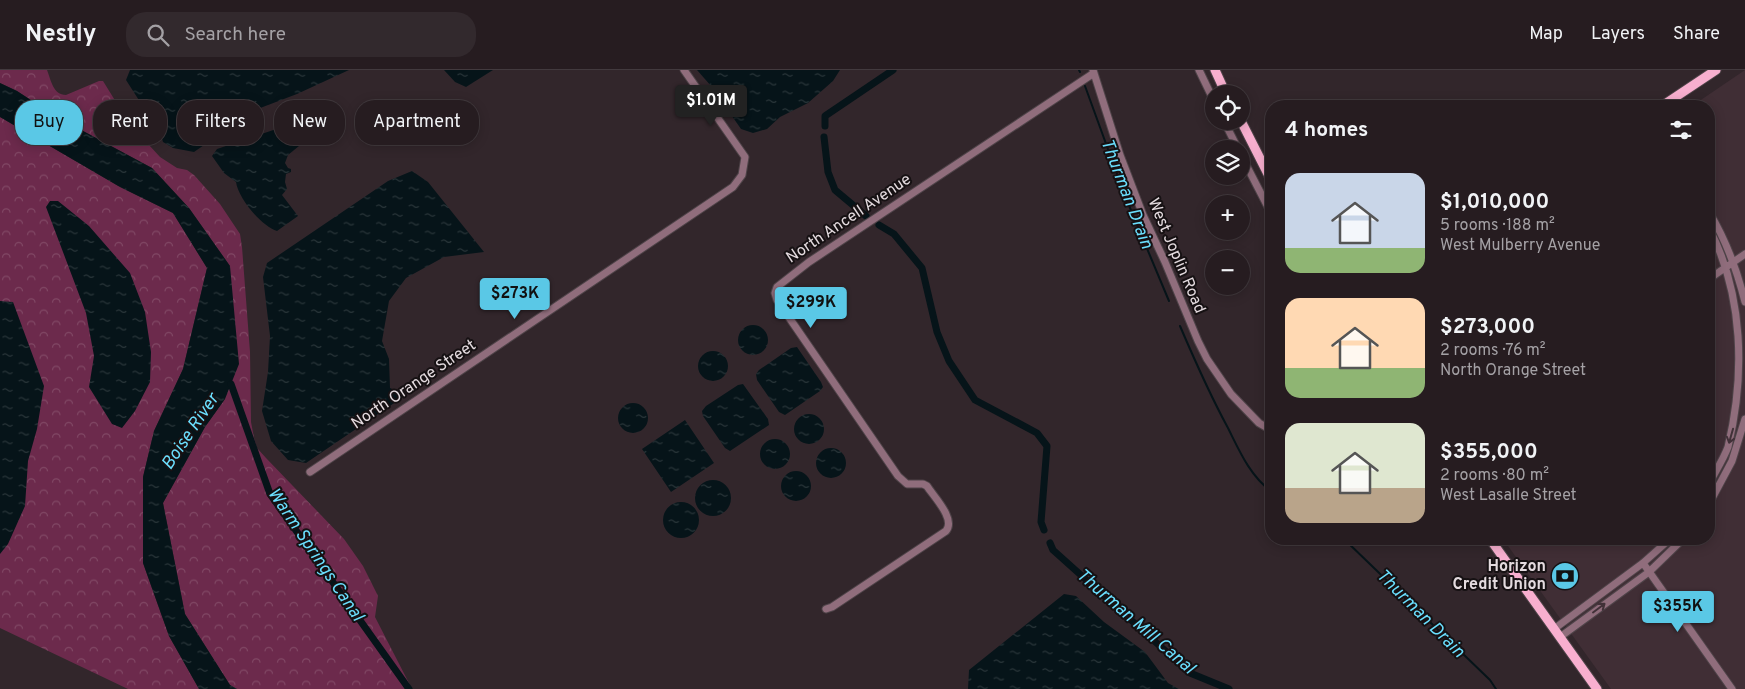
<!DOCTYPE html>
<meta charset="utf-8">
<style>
:root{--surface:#261c20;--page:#32292d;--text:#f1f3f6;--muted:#a4a1a5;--line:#423a3e;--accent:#5ac8e6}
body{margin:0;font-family:Overpass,sans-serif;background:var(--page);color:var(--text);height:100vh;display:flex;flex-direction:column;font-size:19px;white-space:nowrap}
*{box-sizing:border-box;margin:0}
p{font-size:16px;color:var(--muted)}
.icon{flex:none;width:28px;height:28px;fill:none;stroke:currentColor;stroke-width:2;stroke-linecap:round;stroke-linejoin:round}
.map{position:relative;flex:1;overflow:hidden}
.drawer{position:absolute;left:1265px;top:30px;width:450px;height:445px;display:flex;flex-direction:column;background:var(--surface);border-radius:20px;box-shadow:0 2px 12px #0003,0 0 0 1px var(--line)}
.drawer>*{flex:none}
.guide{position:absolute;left:15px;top:30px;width:475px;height:45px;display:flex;gap:10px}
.tools{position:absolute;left:1205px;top:15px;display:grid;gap:10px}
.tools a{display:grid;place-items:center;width:45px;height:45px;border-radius:50%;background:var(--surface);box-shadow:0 2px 12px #0003,0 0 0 1px var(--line);font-size:25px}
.price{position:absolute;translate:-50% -42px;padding:0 11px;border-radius:5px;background:var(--accent);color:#111;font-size:16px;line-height:32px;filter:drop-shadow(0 1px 2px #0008)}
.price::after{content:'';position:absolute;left:50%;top:30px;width:15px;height:11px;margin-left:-8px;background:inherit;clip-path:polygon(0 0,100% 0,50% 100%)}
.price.active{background:#222;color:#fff}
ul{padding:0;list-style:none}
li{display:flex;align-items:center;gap:15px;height:125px;padding:0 20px}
li span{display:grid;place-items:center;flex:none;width:140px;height:100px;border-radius:15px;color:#555}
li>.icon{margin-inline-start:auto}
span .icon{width:60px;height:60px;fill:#fffc;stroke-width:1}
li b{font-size:21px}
h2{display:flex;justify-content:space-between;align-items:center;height:60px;padding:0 20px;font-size:21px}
.tag{padding:0 18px;border-radius:20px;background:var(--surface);box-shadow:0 2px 12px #0003,0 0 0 1px var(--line);font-size:18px;line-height:45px}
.tag.active{background:var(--accent);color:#111}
header{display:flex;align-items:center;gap:30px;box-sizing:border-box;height:70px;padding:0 25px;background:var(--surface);border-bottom:1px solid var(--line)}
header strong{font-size:24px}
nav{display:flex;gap:28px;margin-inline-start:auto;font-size:18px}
.search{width:350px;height:45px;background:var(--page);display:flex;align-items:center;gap:12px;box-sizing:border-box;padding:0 18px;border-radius:20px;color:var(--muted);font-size:19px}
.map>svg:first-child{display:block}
.built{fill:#402e35}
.forest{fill:url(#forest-crowns)}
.water{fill:url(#water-ripples)}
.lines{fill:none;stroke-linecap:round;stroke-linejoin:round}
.stream{stroke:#061419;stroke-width:2}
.canal{stroke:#061419;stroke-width:7}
.minor-casing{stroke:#4e4348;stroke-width:9}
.major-casing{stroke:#4e4348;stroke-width:11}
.minor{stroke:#906d7c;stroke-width:7}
.major{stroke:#f8afcf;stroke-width:9}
.oneway{stroke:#413138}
.labels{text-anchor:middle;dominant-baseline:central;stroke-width:4;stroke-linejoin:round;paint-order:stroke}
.street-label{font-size:16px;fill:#e4dbdf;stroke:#161113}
.poi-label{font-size:16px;font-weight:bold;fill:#e4dbdf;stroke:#161113;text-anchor:end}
.water-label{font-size:18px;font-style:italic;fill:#6adefd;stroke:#161113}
</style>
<header>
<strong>Nestly</strong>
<div class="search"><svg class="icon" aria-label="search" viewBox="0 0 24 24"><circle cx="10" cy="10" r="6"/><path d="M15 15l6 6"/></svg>Search here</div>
<nav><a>Map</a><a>Layers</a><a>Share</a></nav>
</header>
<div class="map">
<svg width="1745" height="619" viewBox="0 0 1745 619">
<defs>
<pattern id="forest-crowns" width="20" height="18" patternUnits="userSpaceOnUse" patternTransform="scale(1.25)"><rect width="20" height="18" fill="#6c2a4c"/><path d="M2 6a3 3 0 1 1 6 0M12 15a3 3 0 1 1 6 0" fill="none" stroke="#814865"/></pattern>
<pattern id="water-ripples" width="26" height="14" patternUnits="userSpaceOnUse" patternTransform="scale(1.25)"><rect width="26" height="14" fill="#061419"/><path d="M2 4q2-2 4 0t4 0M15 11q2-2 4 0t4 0" fill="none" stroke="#2a363a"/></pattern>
</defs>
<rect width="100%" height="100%" fill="#32262b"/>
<path class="built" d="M 1745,0 L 1745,619 L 1611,619 L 1503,469 L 1709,469 L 1709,36 L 1692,36 Z"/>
<path class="forest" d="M 0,0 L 47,0 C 51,10 53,25 66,25 L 99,11 L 103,11 L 124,45 L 138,63 L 160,87 L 177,98 L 187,100 L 194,105 L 220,134 L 240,164 L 242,177 L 250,282 L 251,352 L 254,368 L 257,378 L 266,388 L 344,469 L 363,496 L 378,526 L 375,547 L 412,619 L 237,619 L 230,615 L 185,544 L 163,433 L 205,357 L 225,329 L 230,196 L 189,138 L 152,98 L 57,47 L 17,21 L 0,13 Z
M 0,47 L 120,117 L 173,143 L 207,198 L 183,299 L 154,361 L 143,407 L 143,493 L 169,566 L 199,619 L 128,619 L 0,558 Z"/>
<path class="water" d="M 130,0 L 349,0 L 297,24 L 255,40 L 194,82 L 173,78 L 163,72 C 160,59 153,50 148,38 L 142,35 L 126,10 Z
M 444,0 L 493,0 L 466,17 L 455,12 Z
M 697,0 L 840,0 L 833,11 L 808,33 L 780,47 L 767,59 L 753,63 L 741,59 L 711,16 Z
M 0,13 L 17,21 L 57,47 L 152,98 L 189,138 L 230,196 L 239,294 L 225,329 L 205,357 L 163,433 L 185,544 L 230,615 L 237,619 L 199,619 L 169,566 L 143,493 L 143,407 L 154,361 L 183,299 L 207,198 L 173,143 L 120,117 L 0,47 Z
M 312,47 L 314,51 L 299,76 L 288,85 L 285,93 L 288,98 L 291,99 L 291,102 L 286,104 L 285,112 L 287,119 L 282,125 L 298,146 L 277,161 C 261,156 238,128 236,112 L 224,103 L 212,86 L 217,79 Z
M 412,101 L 428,112 L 484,182 L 444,187 L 406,208 L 389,231 L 382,271 L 389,289 L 390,318 L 406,325 L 306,393 L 288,390 L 271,371 L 262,341 L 268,302 L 270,266 L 263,207 L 267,193 L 388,111 Z
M 50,131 L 58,131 L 89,156 L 130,203 L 145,242 L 151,282 L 150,312 L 135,341 L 122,358 L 112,354 L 89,317 L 94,286 L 86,243 L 46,137 Z
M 0,231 L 13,232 L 44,316 L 37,359 L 28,391 L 25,436 L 8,474 L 0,484 Z
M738 270a15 15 0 1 1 30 0a15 15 0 1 1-30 0Z
M 797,277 L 821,312 L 823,317 L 820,321 L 785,345 L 779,342 L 757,310 L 756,304 L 759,300 L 791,278 Z
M698 296a15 15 0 1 1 30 0a15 15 0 1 1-30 0Z
M 743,314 L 768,349 L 769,355 L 730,381 L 725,378 L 703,346 L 702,341 L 706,336 L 738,315 Z
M618 348a15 15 0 1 1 30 0a15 15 0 1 1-30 0Z
M794 359a15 15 0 1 1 30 0a15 15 0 1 1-30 0Z
M 685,350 L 714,393 L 671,422 L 642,379 Z
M760 384a15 15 0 1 1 30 0a15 15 0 1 1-30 0Z
M816 393a15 15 0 1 1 30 0a15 15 0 1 1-30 0Z
M781 416a15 15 0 1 1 30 0a15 15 0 1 1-30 0Z
M695 428a18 18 0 1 1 36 0a18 18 0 1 1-36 0Z
M663 450a18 18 0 1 1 36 0a18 18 0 1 1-36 0Z
M 1064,524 L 1076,526 L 1104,552 L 1145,582 L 1168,613 L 1179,619 L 968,619 L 969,600 Z"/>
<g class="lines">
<path class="stream" d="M 1079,0 L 1080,2
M 1085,16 L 1125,126 L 1169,231
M 1180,256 C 1195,291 1210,325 1228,358 C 1239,380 1250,406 1271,421
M 1344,469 L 1490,610 L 1496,619"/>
<path class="canal" d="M 825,56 L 825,46 L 893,0
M 824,67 L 828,102 L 835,120 L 866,146
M 879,155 L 894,164 L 922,198 L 937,262 L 949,291 L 975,330 L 1037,363 L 1047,376 L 1041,452 L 1044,460
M 231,314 L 270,424 L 409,619
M 1050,473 L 1053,480 L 1190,603 L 1229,619"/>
<defs>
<path id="minor" d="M 1093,0 L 1120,85 L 1143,145 L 1165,192 L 1198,271 L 1207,289 L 1231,324 L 1259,353 L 1271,360
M 1199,0 L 1214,31
M 1224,51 L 1238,79
M 1241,85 L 1271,143
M 1709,142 C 1726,170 1737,200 1745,232
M 1709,158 C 1744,225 1745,306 1728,377 C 1723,390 1715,402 1709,414
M 1709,209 L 1745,184
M 310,402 L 733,117 L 742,105 L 745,87 L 684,0
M 1709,434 L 1732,391 L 1745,349
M 1643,493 L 1732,619
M 826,539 L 832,537 L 946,461 C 956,449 934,427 927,416 L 923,414 L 907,414 L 898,406 L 777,230 L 775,223 L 777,217 L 809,192 L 1094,3
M 1554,559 L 1643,493 L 1670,469
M 1560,567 L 1649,502 L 1683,469"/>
<path id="major" d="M 1215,0 L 1226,24
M 1662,36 L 1716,0
M 1241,51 L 1271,110
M 1490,469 L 1597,619"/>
</defs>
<use href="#minor" class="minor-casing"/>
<use href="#major" class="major-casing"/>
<use href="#minor" class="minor"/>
<use href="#major" class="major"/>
</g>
<defs><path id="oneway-shaft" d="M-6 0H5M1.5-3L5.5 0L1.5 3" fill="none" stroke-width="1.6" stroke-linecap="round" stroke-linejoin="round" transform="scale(1.25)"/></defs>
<g class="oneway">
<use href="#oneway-shaft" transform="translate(1731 366) rotate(106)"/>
<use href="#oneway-shaft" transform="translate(1599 538) rotate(-37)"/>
</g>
<defs>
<symbol id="bank-disc" viewBox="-11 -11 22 22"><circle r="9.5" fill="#5ac8e6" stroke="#161113"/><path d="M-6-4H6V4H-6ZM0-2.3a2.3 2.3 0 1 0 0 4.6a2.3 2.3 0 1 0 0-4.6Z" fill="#111"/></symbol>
</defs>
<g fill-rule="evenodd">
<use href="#bank-disc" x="1549" y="490" width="32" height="32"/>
</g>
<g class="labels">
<g class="street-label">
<text transform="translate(849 149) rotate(-34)">North Ancell Avenue</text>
<text transform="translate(1176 186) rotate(67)">West Joplin Road</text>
<text transform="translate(414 315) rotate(-34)">North Orange Street</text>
</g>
<g class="poi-label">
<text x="1546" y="497">Horizon<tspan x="1546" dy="18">Credit Union</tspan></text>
</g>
<g class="water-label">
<text transform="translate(1126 124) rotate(69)">Thurman Drain</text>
<text transform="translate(191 362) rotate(-56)">Boise River</text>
<text transform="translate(315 485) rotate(56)">Warm Springs Canal</text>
<text transform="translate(1420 544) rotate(45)">Thurman Drain</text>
<text transform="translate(1135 552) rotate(41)">Thurman Mill Canal</text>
</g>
</g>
</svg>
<div class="tools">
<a><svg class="icon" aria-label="locate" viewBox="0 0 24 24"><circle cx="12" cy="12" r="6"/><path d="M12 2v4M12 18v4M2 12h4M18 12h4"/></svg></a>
<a><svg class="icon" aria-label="layers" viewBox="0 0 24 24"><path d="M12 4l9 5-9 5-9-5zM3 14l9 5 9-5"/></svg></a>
<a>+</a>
<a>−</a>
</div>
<b class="price active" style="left:711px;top:57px">$1.01M</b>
<b class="price" style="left:515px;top:250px">$273K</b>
<b class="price" style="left:811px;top:259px">$299K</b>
<b class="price" style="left:1678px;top:563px">$355K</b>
<div class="guide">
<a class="tag active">Buy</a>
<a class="tag">Rent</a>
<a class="tag">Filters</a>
<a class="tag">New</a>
<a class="tag">Apartment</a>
</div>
<section class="drawer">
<h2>4 homes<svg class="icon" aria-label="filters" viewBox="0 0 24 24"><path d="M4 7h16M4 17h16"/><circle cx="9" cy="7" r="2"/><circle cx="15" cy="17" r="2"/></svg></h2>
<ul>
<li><span style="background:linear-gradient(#c9d6e8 75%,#8fb573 0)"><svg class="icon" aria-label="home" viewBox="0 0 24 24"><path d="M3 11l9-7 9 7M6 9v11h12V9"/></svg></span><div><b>$1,010,000</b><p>5 rooms · 188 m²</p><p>West Mulberry Avenue</p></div></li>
<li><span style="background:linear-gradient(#ffd9b3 70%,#8fb573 0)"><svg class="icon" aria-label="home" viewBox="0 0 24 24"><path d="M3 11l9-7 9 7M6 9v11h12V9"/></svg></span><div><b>$273,000</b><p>2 rooms · 76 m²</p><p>North Orange Street</p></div></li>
<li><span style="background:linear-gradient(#dfe7d0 65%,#b9a48a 0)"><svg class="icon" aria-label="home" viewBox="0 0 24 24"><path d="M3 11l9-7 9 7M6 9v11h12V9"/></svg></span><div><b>$355,000</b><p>2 rooms · 80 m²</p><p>West Lasalle Street</p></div></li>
</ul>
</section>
</div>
